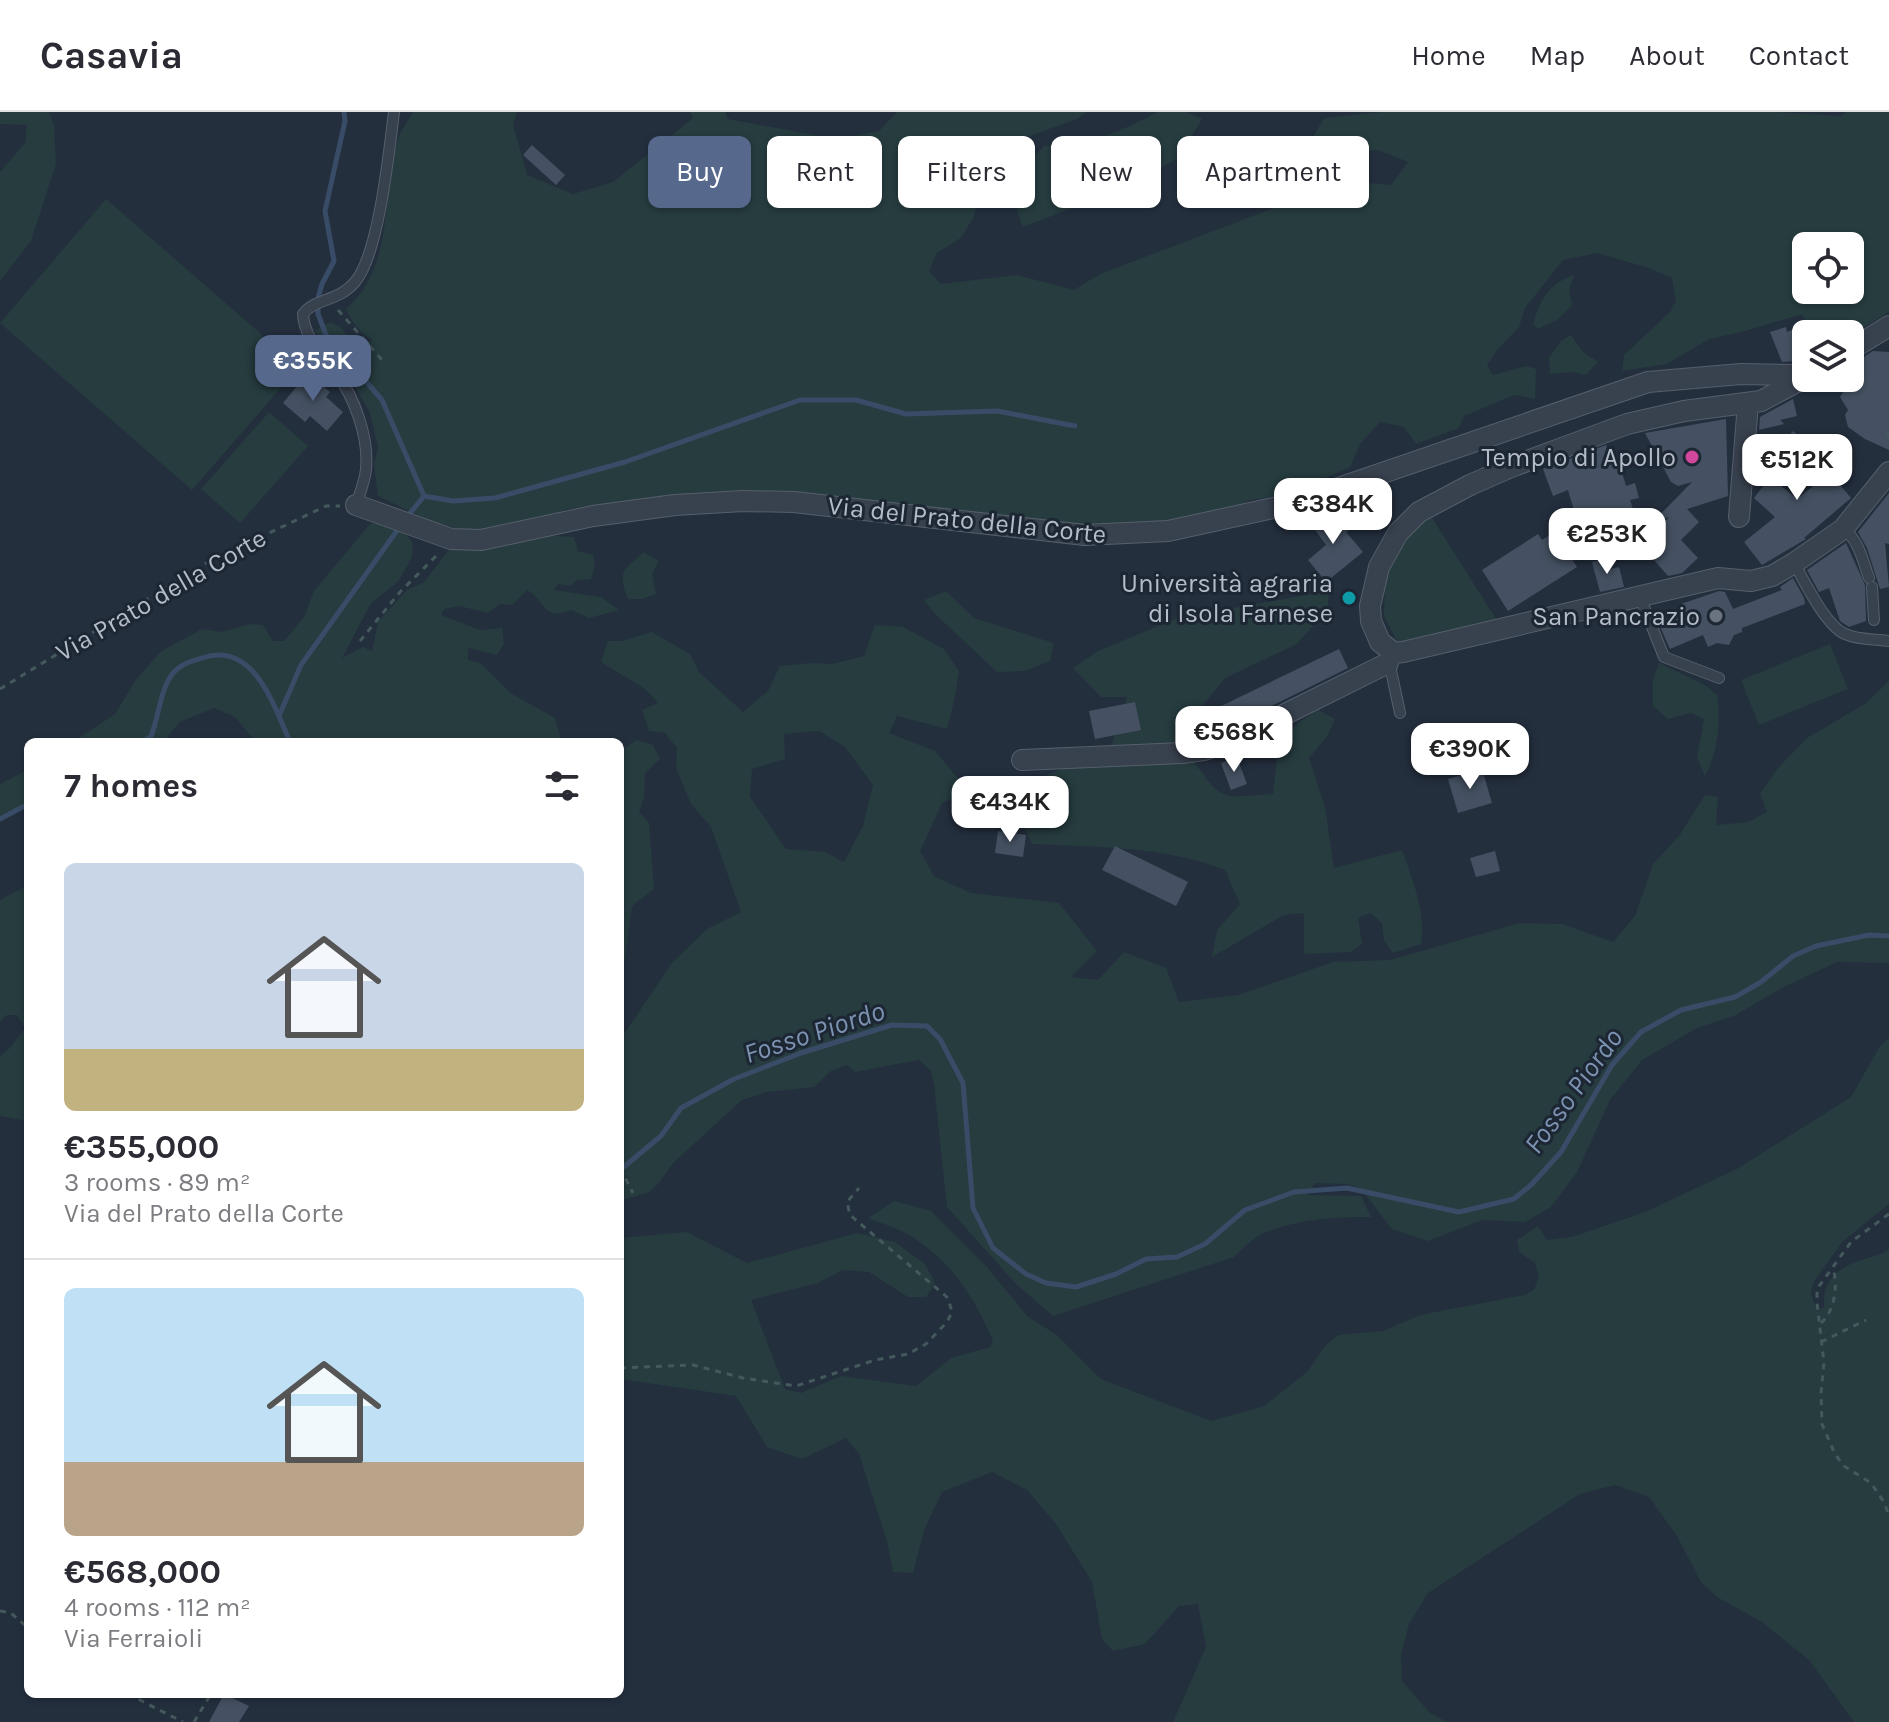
<!DOCTYPE html>
<meta charset="utf-8">
<style>
:root{--surface:#fff;--page:#f2f2f3;--text:#2b2b33;--muted:#7c7c81;--line:#e1e1e2;--accent:#56698c}
body{margin:0;font-family:Karla,sans-serif;background:var(--page);color:var(--text);height:100vh;display:flex;flex-direction:column;font-size:30px;white-space:nowrap}
*{box-sizing:border-box;margin:0}
p{font-size:26px;color:var(--muted)}
.icon{flex:none;width:44px;height:44px;fill:none;stroke:currentColor;stroke-width:2;stroke-linecap:round;stroke-linejoin:round}
.map{position:relative;flex:1;overflow:hidden}
.panel{position:absolute;left:24px;top:626px;width:600px;height:960px;display:flex;flex-direction:column;background:var(--surface);border-radius:12px;box-shadow:0 2px 6px #0004}
.panel>*{flex:none}
.banner{position:absolute;left:648px;top:24px;width:760px;height:72px;display:flex;gap:16px}
.buttons{position:absolute;left:1792px;top:120px;display:grid;gap:16px}
.buttons a{display:grid;place-items:center;width:72px;height:72px;border-radius:12px;background:var(--surface);box-shadow:0 2px 6px #0004;font-size:40px}
.price{position:absolute;translate:-50% -68px;padding:0 18px;border-radius:16px;background:#fff;color:#222;font-size:26px;line-height:52px;filter:drop-shadow(0 2px 4px #0008)}
.price::after{content:'';position:absolute;left:50%;top:48px;width:24px;height:18px;margin-left:-12px;background:inherit;clip-path:polygon(0 0,100% 0,50% 100%)}
.price.on{background:var(--accent);color:#fff}
ul{padding:0;list-style:none}
li{display:grid;align-content:center;gap:16px;height:424px;padding:0 40px}
li+li{border-top:2px solid var(--line)}
li span{display:grid;place-items:center;height:248px;border-radius:12px;color:#555}
li>.icon{margin-inline-start:auto}
span .icon{width:144px;height:144px;fill:#fffc;stroke-width:1}
li b{font-size:34px}
h2{display:flex;justify-content:space-between;align-items:center;height:96px;padding:0 40px;font-size:34px}
.pill{padding:0 28px;border-radius:12px;background:var(--surface);box-shadow:0 2px 6px #0004;font-size:28px;line-height:72px}
.pill.on{background:var(--accent);color:#fff}
header{display:flex;align-items:center;gap:48px;box-sizing:border-box;height:112px;padding:0 40px;background:var(--surface);border-bottom:2px solid var(--line)}
header strong{font-size:38px}
nav{display:flex;gap:44px;margin-inline-start:auto;font-size:28px}
.map>svg:first-child{display:block}
.green{fill:#263c3f;fill-rule:evenodd}
.lines{fill:none;stroke-linecap:round;stroke-linejoin:round}
.stream{stroke:#394c67;stroke-width:5}
.building{fill:#455162}
.lane-casing{stroke:#565f6c;stroke-width:12}
.street-casing{stroke:#565f6c;stroke-width:22}
.path{stroke:#44595c;stroke-width:3;stroke-dasharray:6 6;stroke-linecap:butt}
.lane{stroke:#38414e;stroke-width:10}
.street{stroke:#38414e;stroke-width:20}
.hotel-dot{fill:#d1479c;stroke:#1d2633;stroke-width:3}
.culture-dot{fill:#0f9aa8;stroke:#1d2633;stroke-width:3}
.worship-dot{fill:#6b7280;stroke:#1d2633;stroke-width:3}
.labels{text-anchor:middle;dominant-baseline:central;stroke-width:6;stroke-linejoin:round;paint-order:stroke}
.poi-label{font-size:26px;fill:#b4bcc9;stroke:#1d2633;text-anchor:end}
.street-label{font-size:26px;fill:#b4bcc9;stroke:#1d2633}
.water-label{font-size:28px;font-style:italic;fill:#7c92b1;stroke:#1d2633}
</style>
<header>
<strong>Casavia</strong>
<nav><a>Home</a><a>Map</a><a>About</a><a>Contact</a></nav>
</header>
<div class="map">
<svg width="1889" height="1610" viewBox="0 0 1889 1610">
<rect width="100%" height="100%" fill="#242f3e"/>
<path class="green" d="M 0,0 L 49,0 L 54,13 L 56,52 L 31,129 L 0,169 L 0,60 L 25,31 L 27,13 L 0,12 Z
M 413,0 L 517,0 L 513,13 L 527,63 L 573,82 L 613,70 L 693,6 L 690,0 L 725,0 L 728,7 L 836,27 L 879,19 L 897,0 L 1087,0 L 1077,7 L 999,35 L 984,70 L 973,106 L 961,126 L 937,141 L 929,159 L 941,172 L 1017,163 L 1074,178 L 1100,162 L 1345,69 L 1391,73 L 1408,50 L 1378,38 L 1352,41 L 1312,27 L 1324,6 L 1383,0 L 1774,0 L 1840,4 L 1847,0 L 1889,0 L 1889,200 L 1850,224 L 1850,222 L 1812,222 L 1802,202 L 1745,219 L 1709,227 L 1667,252 L 1622,259 L 1624,243 L 1670,200 L 1676,189 L 1672,166 L 1649,156 L 1597,141 L 1563,148 L 1525,196 L 1519,215 L 1497,238 L 1487,253 L 1493,263 L 1526,254 L 1536,257 L 1535,287 L 1514,283 L 1464,304 L 1459,316 L 1416,332 L 1404,315 L 1380,310 L 1360,332 L 1350,355 L 1290,382 L 1249,388 L 1226,401 L 1145,417 L 638,388 L 567,397 L 532,412 L 473,421 L 430,409 L 378,384 L 374,352 L 378,335 L 370,301 L 355,274 L 315,219 L 330,210 L 340,215 L 358,235 L 373,228 C 360,221 352,210 346,197 C 395,154 381,84 398,27 C 401,18 408,9 413,0 ZM 1806,134 L 1850,134 L 1850,178 L 1806,178 Z
M 1158,0 L 1186,0 L 1202,7 L 1179,46 L 1116,79 L 1023,115 L 1010,79 L 1015,67 L 1044,34 C 1092,31 1116,22 1158,0 Z
M 106,87 L 299,255 L 192,378 L 0,211 Z
M 1574,163 L 1569,178 L 1572,193 L 1557,208 L 1538,217 L 1533,212 C 1541,187 1548,172 1574,163 Z
M 1571,223 L 1583,240 L 1598,250 L 1586,263 L 1573,260 L 1550,262 L 1549,246 L 1561,229 Z
M 269,300 L 308,334 L 240,411 L 201,377 Z
M 1429,401 L 1498,510 L 1399,533 L 1384,504 L 1385,471 L 1393,445 L 1409,421 Z
M 383,410 L 405,420 L 413,432 L 412,445 L 398,470 L 371,491 L 342,546 L 363,535 L 372,539 L 378,510 L 407,478 L 424,470 L 452,434 L 536,423 L 574,425 L 578,439 L 593,443 L 595,455 L 591,467 L 577,468 L 570,474 L 558,472 L 554,478 L 601,485 L 619,498 L 589,506 L 571,498 C 542,510 546,488 527,478 L 512,493 L 500,492 L 488,501 L 459,494 L 444,497 L 441,503 L 480,518 L 502,516 L 504,532 L 497,543 L 468,536 L 468,548 L 480,551 L 512,582 L 555,606 L 562,630 L 256,630 L 235,605 L 214,596 L 180,610 L 163,630 L 73,630 L 115,602 L 135,569 L 160,540 L 202,517 L 222,520 L 250,512 L 263,513 L 273,529 L 284,529 L 304,505 L 314,479 L 370,412 Z
M 644,440 L 659,449 L 652,462 L 656,482 L 642,487 L 628,487 C 617,460 623,458 644,440 Z
M 946,479 L 974,506 L 1054,531 L 1050,549 L 1025,559 L 997,560 L 934,501 L 924,488 Z
M 1329,479 L 1328,496 L 1297,532 L 1225,566 L 1195,603 L 1190,644 C 1223,690 1218,686 1273,682 C 1279,635 1275,624 1318,598 L 1335,607 L 1328,623 L 1309,646 L 1325,695 L 1334,756 L 1402,738 C 1413,769 1426,800 1421,832 L 1393,841 L 1384,828 L 1382,811 L 1370,801 L 1358,806 L 1362,832 L 1351,840 L 1304,842 L 1304,801 L 1284,803 L 1212,845 L 1217,818 L 1240,792 L 1225,758 C 1163,734 1097,735 1032,732 L 1015,696 L 1041,666 L 1084,647 L 1109,641 L 1127,585 L 1101,585 L 1073,556 L 1098,539 L 1177,506 Z
M 875,513 L 903,515 L 944,537 L 959,559 L 955,585 L 947,617 L 897,604 L 889,621 L 935,639 L 969,679 L 942,691 L 920,739 L 934,764 L 971,781 L 1059,791 L 1097,839 L 1071,865 L 1098,868 L 1124,840 L 1166,856 L 1179,890 L 1238,883 L 1333,850 L 1390,848 L 1520,811 L 1562,812 L 1613,830 L 1635,804 L 1653,752 L 1679,724 L 1705,683 L 1718,685 L 1716,713 L 1748,710 L 1767,700 L 1760,682 L 1777,657 L 1807,626 L 1865,592 L 1889,569 L 1889,851 L 1837,850 L 1778,878 L 1736,903 L 1697,916 L 1642,948 L 1610,988 L 1577,1060 L 1551,1095 L 1525,1110 L 1482,1108 L 1428,1129 L 1392,1117 L 1361,1077 L 1348,1072 L 1315,1071 L 1308,1083 L 1361,1084 L 1371,1105 C 1334,1105 1292,1107 1258,1124 C 1250,1129 1241,1138 1234,1145 L 1053,1204 L 1016,1172 L 947,1095 L 934,973 L 931,959 L 919,948 L 855,960 L 847,953 L 831,959 L 814,975 L 767,980 L 742,988 L 673,1051 L 658,1072 L 649,1080 L 620,1089 L 620,928 L 672,851 L 707,817 L 741,800 L 711,715 L 691,692 L 676,656 L 677,636 L 665,621 L 649,619 L 642,598 L 658,591 L 645,577 L 601,550 L 608,529 L 622,529 L 652,520 L 690,542 L 699,560 L 743,600 L 768,579 L 780,554 L 811,551 L 832,552 L 864,544 ZM 819,619 L 845,635 L 873,673 L 863,714 L 844,750 L 825,740 L 786,737 L 750,685 L 752,657 L 785,647 L 784,622 Z
M 1830,532 L 1848,577 L 1759,613 L 1741,568 Z
M 1659,551 L 1705,573 L 1717,583 C 1721,610 1718,640 1705,664 L 1697,646 L 1704,607 L 1691,601 L 1668,607 L 1653,594 L 1653,567 Z
M 636,628 L 653,633 L 660,647 L 645,661 L 644,686 L 639,700 L 649,711 L 654,777 L 632,794 L 625,847 L 620,857 L 620,640 Z
M 28,658 L 28,693 L 0,704 L 0,672 Z
M 28,773 L 28,1009 L 0,1004 L 0,944 L 9,937 L 25,916 L 17,903 L 7,903 L 0,910 L 0,788 Z
M 1889,926 L 1889,1092 L 1842,1130 L 1813,1171 L 1811,1181 L 1817,1199 L 1824,1195 C 1822,1155 1854,1151 1884,1141 L 1889,1137 L 1889,1610 L 1854,1610 L 1809,1548 L 1762,1510 L 1717,1485 L 1701,1470 L 1677,1424 L 1649,1385 L 1615,1373 L 1580,1382 L 1428,1481 L 1409,1512 L 1401,1543 L 1402,1569 L 1430,1601 L 1447,1610 L 1173,1610 L 1206,1535 L 1198,1492 L 1179,1494 L 1145,1532 L 1113,1539 L 1102,1527 L 1092,1470 L 1056,1412 L 1027,1378 L 992,1360 L 942,1380 L 924,1418 L 913,1461 L 893,1460 L 887,1429 L 859,1342 L 846,1326 L 802,1347 L 767,1335 L 736,1284 L 620,1267 L 620,1126 L 687,1120 L 747,1151 L 857,1121 L 895,1130 L 925,1152 L 935,1171 L 926,1185 L 908,1185 L 869,1160 L 843,1158 L 818,1171 L 751,1188 L 785,1277 L 801,1281 L 841,1264 L 916,1274 L 951,1246 L 990,1235 L 993,1229 C 974,1185 954,1153 914,1126 C 901,1117 883,1112 868,1106 L 894,1089 L 931,1099 L 986,1154 L 1028,1205 L 1057,1223 L 1101,1267 L 1211,1309 L 1264,1294 L 1308,1259 L 1325,1234 L 1338,1223 L 1383,1219 L 1420,1203 L 1524,1183 L 1534,1178 L 1539,1164 L 1535,1151 L 1519,1140 L 1517,1128 L 1538,1114 L 1547,1128 L 1572,1125 L 1645,1100 L 1737,1057 L 1851,985 L 1880,934 Z"/>
<g class="lines">
<path class="stream" d="M 344,0 L 345,9 L 325,99 L 334,149 L 322,172 L 318,186 L 318,202 L 326,223 L 382,288 L 424,384
M 407,405 L 424,384 L 453,389 L 495,386 L 625,350 L 800,288 L 856,288 L 906,302 L 997,299 L 1075,314
M 279,604 L 301,553 L 401,413
M 142,630 L 151,624 C 159,605 160,576 174,560 C 181,552 192,549 202,546 C 254,528 274,594 290,630
M 0,707 L 28,692
M 620,1058 L 661,1024 L 681,996 L 734,967 L 801,941 L 892,913 L 927,914 L 940,927 L 963,971 L 973,1096 L 993,1136 L 1026,1162 L 1046,1171 L 1076,1175 L 1116,1162 L 1146,1147 L 1177,1145 L 1205,1132 L 1245,1098 L 1294,1080 L 1347,1076 L 1459,1100 L 1514,1087 L 1532,1072 L 1561,1040 L 1612,953 L 1641,920 L 1681,898 L 1735,885 L 1761,870 L 1793,844 L 1816,834 L 1869,823 L 1889,824"/>
</g>
<path class="building" d="M 532,33 L 565,63 L 556,73 L 523,43 Z
M 1786,215 L 1787,220 L 1799,215 L 1806,235 L 1806,248 L 1782,250 L 1770,220 Z
M 1873,239 L 1889,240 L 1889,338 L 1865,327 L 1848,315 L 1845,303 L 1848,298 L 1840,285 L 1865,244 Z
M 308,261 L 330,280 L 326,285 L 343,300 L 327,319 L 310,304 L 305,310 L 283,291 Z
M 1793,287 L 1797,304 L 1780,308 L 1784,312 L 1759,318 L 1760,305 Z
M 1726,307 L 1728,384 L 1687,397 L 1699,410 L 1681,428 L 1698,446 L 1682,461 L 1668,464 L 1642,434 L 1669,405 L 1652,411 L 1692,370 L 1678,374 L 1671,370 L 1645,321 Z
M 1793,319 L 1838,357 L 1847,369 L 1841,374 L 1851,386 L 1804,426 L 1806,427 L 1762,453 L 1744,430 L 1775,405 L 1754,386 L 1770,365 L 1797,387 L 1817,371 L 1777,337 Z
M 1606,333 L 1613,356 L 1620,354 L 1626,374 L 1635,371 L 1639,386 L 1630,388 L 1639,415 L 1618,422 L 1615,411 L 1581,422 L 1568,378 L 1553,384 L 1543,357 Z
M 1889,381 L 1889,432 L 1885,431 L 1889,475 L 1880,477 L 1867,436 L 1858,420 Z
M 1325,399 L 1331,408 L 1339,404 L 1350,417 L 1346,420 L 1363,440 L 1326,470 L 1308,448 L 1326,433 L 1309,409 Z
M 1555,420 L 1577,455 L 1508,499 L 1482,458 L 1538,422 L 1542,428 Z
M 1846,431 L 1865,473 L 1866,509 L 1849,515 L 1840,509 L 1829,476 L 1819,480 L 1807,458 Z
M 1608,446 L 1610,457 L 1619,455 L 1624,475 L 1600,480 L 1592,450 Z
M 1793,466 L 1804,486 L 1805,492 L 1742,516 L 1742,520 L 1734,523 L 1729,533 L 1717,531 L 1708,535 L 1703,523 L 1670,537 L 1658,510 L 1684,500 L 1681,492 L 1719,479 L 1725,480 L 1733,497 L 1782,478 L 1780,475 Z
M 1339,537 L 1348,556 L 1227,616 L 1217,596 Z
M 1135,590 L 1141,618 L 1095,627 L 1089,599 Z
M 1237,645 L 1247,672 L 1231,678 L 1221,651 Z
M 1482,657 L 1492,691 L 1458,701 L 1448,667 Z
M 998,719 L 1026,723 L 1023,745 L 995,741 Z
M 1115,734 L 1188,770 L 1176,794 L 1102,758 Z
M 1495,739 L 1500,759 L 1476,765 L 1470,746 Z
M 224,1582 L 249,1594 L 239,1610 L 209,1610 Z"/>
<g class="lines">
<defs>
<path id="lane" d="M 356,393 C 360,381 365,369 366,357 C 369,326 355,286 336,261 C 323,243 304,226 303,202 C 315,186 338,190 355,170 C 379,142 389,39 394,0
M 1843,417 C 1859,427 1863,450 1869,466
M 1794,451 C 1804,469 1826,514 1845,522 C 1858,528 1875,527 1889,529
M 1872,475 L 1874,508
M 1640,485 L 1664,545 L 1719,566
M 1389,549 L 1400,601"/>
<path id="street" d="M 1850,238 L 1889,214
M 1806,265 L 1761,289 L 1684,299 L 1627,312 L 1511,355 L 1470,373 L 1419,400 L 1398,421 L 1379,455 L 1370,494 L 1371,509 L 1380,530 L 1394,541 L 1403,540 L 1718,466 L 1751,469 L 1772,464 L 1794,451 L 1843,417 L 1889,360
M 356,393 L 451,427 L 481,428 L 593,404 L 675,393 L 743,389 L 794,390 L 1085,423 L 1168,419 L 1292,392 L 1648,270 L 1741,262 L 1797,263 L 1803,267
M 1739,405 L 1748,291
M 1022,648 L 1182,641 L 1204,638 L 1231,629 L 1388,551"/>
</defs>
<use href="#lane" class="lane-casing"/>
<use href="#street" class="street-casing"/>
<path class="path" d="M 338,198 L 383,249
M 1886,324 L 1889,321
M 360,529 L 400,480 L 438,442
M 0,577 L 208,450 L 326,394 L 340,394
M 620,1056 L 633,1081
M 1889,1102 L 1851,1130 L 1817,1177 L 1817,1191 L 1824,1251 L 1821,1281 L 1822,1312 L 1835,1342 L 1844,1354 L 1871,1371 L 1884,1390 L 1889,1404
M 1821,1211 C 1835,1199 1838,1173 1833,1156
M 1821,1230 L 1866,1208
M 620,1256 L 693,1253 L 743,1266 L 796,1274 L 875,1248 L 908,1242 L 926,1232 L 947,1210 L 952,1200 L 948,1186 L 850,1103 L 847,1090 L 859,1076
M 0,1499 L 11,1501 L 28,1516
M 128,1582 L 183,1610
M 194,1610 L 211,1582"/>
<use href="#lane" class="lane"/>
<use href="#street" class="street"/>
</g>
<circle class="hotel-dot" cx="1692" cy="345" r="8"/>
<circle class="culture-dot" cx="1349" cy="486" r="8"/>
<circle class="worship-dot" cx="1716" cy="504" r="8"/>
<g class="labels">
<g class="poi-label">
<text x="1676" y="345">Tempio di Apollo</text>
<text x="1333" y="471">Università agraria<tspan x="1333" dy="30">di Isola Farnese</tspan></text>
<text x="1700" y="504">San Pancrazio</text>
</g>
<g class="street-label">
<text transform="translate(967 408) rotate(6)">Via del Prato della Corte</text>
<text transform="translate(161 483) rotate(-30)">Via Prato della Corte</text>
</g>
<g class="water-label">
<text transform="translate(814 920) rotate(-18)">Fosso Piordo</text>
<text transform="translate(1573 979) rotate(-54)">Fosso Piordo</text>
</g>
</g>
</svg>
<div class="buttons">
<a><svg class="icon" aria-label="locate" viewBox="0 0 24 24"><circle cx="12" cy="12" r="6"/><path d="M12 2v4M12 18v4M2 12h4M18 12h4"/></svg></a>
<a><svg class="icon" aria-label="layers" viewBox="0 0 24 24"><path d="M12 4l9 5-9 5-9-5zM3 14l9 5 9-5"/></svg></a>
</div>
<b class="price on" style="left:313px;top:291px">€355K</b>
<b class="price" style="left:1797px;top:390px">€512K</b>
<b class="price" style="left:1333px;top:434px">€384K</b>
<b class="price" style="left:1607px;top:464px">€253K</b>
<b class="price" style="left:1234px;top:662px">€568K</b>
<b class="price" style="left:1470px;top:679px">€390K</b>
<b class="price" style="left:1010px;top:732px">€434K</b>
<div class="banner">
<a class="pill on">Buy</a>
<a class="pill">Rent</a>
<a class="pill">Filters</a>
<a class="pill">New</a>
<a class="pill">Apartment</a>
</div>
<section class="panel">
<h2>7 homes<svg class="icon" aria-label="filters" viewBox="0 0 24 24"><path d="M4 7h16M4 17h16"/><circle cx="9" cy="7" r="2"/><circle cx="15" cy="17" r="2"/></svg></h2>
<ul>
<li><span style="background:linear-gradient(#c9d6e8 75%,#c2b280 0)"><svg class="icon" aria-label="home" viewBox="0 0 24 24"><path d="M3 11l9-7 9 7M6 9v11h12V9"/></svg></span><div><b>€355,000</b><p>3 rooms · 89 m²</p><p>Via del Prato della Corte</p></div></li>
<li><span style="background:linear-gradient(#bfe0f5 70%,#b9a48a 0)"><svg class="icon" aria-label="home" viewBox="0 0 24 24"><path d="M3 11l9-7 9 7M6 9v11h12V9"/></svg></span><div><b>€568,000</b><p>4 rooms · 112 m²</p><p>Via Ferraioli</p></div></li>
</ul>
</section>
</div>
